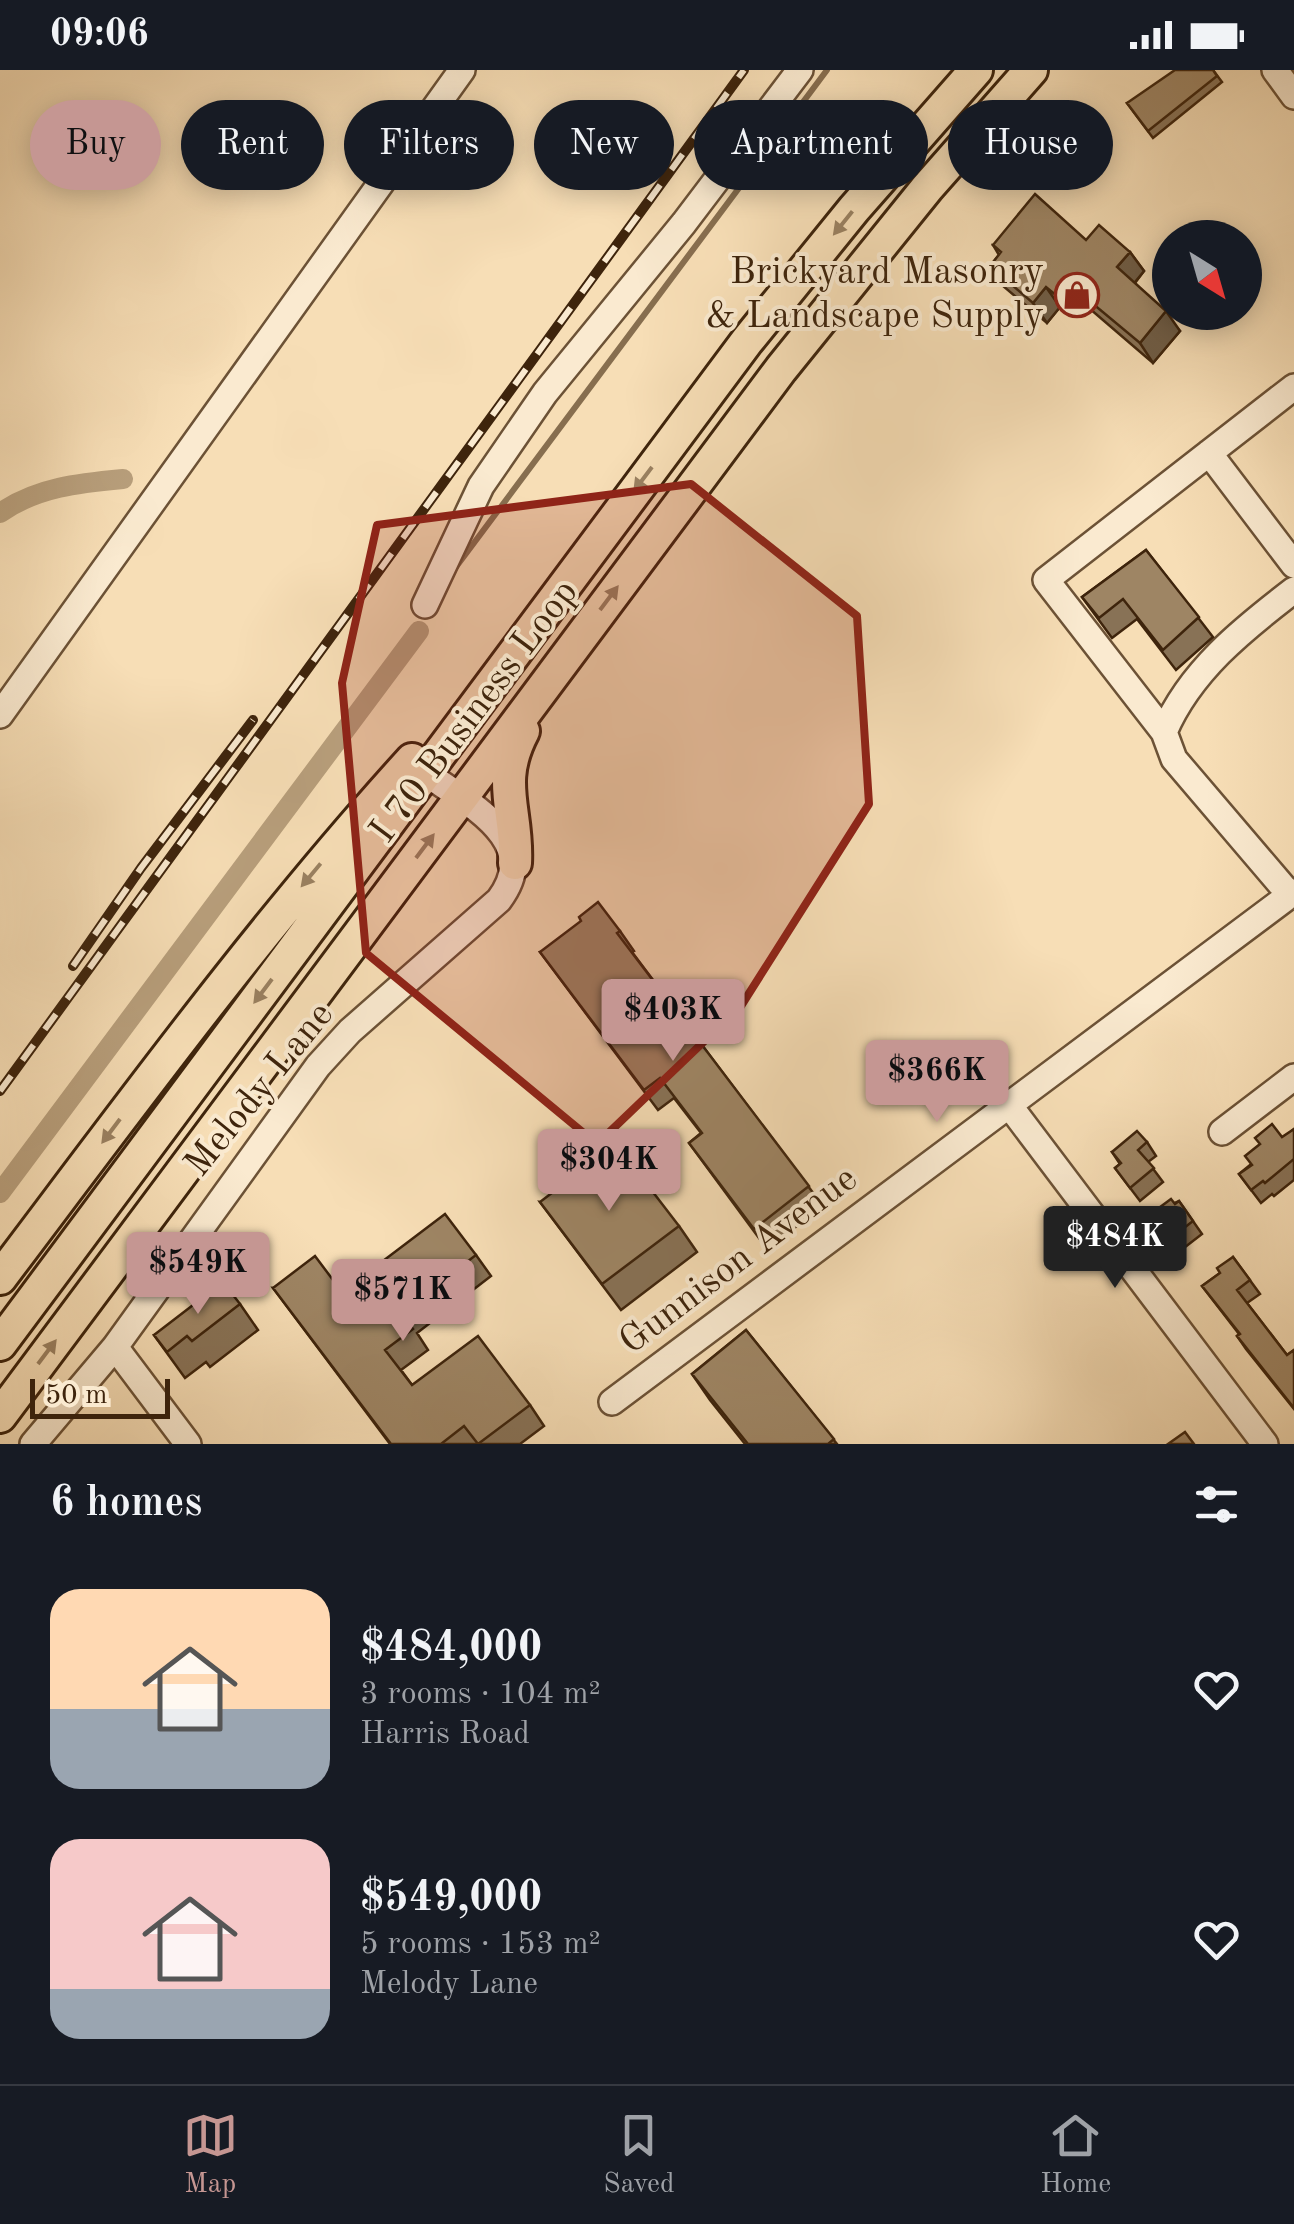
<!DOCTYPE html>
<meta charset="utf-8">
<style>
:root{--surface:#171b24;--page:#20242c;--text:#f1f3f6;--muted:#9ea1a6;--line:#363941;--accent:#c59692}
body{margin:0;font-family:"Old Standard TT",serif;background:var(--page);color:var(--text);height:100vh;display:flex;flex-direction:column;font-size:38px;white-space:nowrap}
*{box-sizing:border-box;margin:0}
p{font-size:32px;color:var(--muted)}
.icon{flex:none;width:55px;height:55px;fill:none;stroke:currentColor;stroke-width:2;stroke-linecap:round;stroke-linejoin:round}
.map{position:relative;height:1374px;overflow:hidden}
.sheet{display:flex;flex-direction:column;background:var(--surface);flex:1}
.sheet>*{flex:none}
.guide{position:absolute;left:30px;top:30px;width:1235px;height:90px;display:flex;gap:20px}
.needle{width:65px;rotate:143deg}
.tools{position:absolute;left:1152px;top:150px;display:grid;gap:20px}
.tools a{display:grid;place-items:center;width:110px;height:110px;border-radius:50%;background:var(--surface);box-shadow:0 5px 25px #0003;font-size:50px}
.scale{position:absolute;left:30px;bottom:25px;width:140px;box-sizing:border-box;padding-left:10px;border:5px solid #3e240c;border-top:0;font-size:28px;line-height:35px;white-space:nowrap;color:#3e240c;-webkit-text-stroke:8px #faead0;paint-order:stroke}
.price{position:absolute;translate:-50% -85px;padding:0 22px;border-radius:10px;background:var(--accent);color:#111;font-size:32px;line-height:65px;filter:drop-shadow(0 2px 5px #0008)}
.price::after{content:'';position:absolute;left:50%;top:60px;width:30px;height:22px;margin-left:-15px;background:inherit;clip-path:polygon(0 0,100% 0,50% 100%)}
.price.current{background:#222;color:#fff}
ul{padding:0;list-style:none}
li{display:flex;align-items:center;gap:30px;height:250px;padding:0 50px}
li span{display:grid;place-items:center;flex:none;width:280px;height:200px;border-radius:30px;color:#555}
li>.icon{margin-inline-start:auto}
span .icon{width:120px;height:120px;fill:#fffc;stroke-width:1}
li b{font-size:42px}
h2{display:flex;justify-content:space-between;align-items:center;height:120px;padding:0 50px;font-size:42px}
.tag{padding:0 35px;border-radius:45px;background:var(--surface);box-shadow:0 5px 25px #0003;font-size:35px;line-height:90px}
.tag.current{background:var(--accent);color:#111}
.status{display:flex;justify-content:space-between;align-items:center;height:70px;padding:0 50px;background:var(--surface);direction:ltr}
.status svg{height:28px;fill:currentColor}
.menu{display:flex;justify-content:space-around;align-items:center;height:140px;border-top:2px solid var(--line);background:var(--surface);font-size:28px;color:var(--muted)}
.menu a{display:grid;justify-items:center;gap:5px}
.menu .current{color:var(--accent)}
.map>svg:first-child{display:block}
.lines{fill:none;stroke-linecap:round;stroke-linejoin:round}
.stream{stroke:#876e4f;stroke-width:6}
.canal{stroke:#b89f7c;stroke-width:20}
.minor-casing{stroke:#6c5236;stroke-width:30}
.major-casing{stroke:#3e240c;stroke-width:38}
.minor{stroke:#faead0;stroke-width:25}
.major{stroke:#f7deb6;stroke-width:32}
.rail-casing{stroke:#3e240c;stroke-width:10}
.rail{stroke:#faead0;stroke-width:6;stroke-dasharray:19;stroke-linecap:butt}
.wall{fill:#887256;stroke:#3e240c;stroke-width:2.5}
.shaded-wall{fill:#6f5d46;stroke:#3e240c;stroke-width:2.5}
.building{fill:#9e8564;stroke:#3e240c;stroke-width:2.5}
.oneway{fill:#9a8161}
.marked{fill:#8f2418;fill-opacity:0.2;stroke:#8f2418;stroke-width:8;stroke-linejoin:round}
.labels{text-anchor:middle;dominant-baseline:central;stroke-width:8;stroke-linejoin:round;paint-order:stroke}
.poi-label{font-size:38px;fill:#3e240c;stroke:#faead0;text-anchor:end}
.street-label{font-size:38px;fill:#3e240c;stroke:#faead0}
</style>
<div class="status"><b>09:06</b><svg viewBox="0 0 49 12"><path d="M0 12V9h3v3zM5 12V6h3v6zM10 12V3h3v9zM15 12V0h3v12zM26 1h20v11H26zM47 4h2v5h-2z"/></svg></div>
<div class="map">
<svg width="1294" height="1374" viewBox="0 0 1294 1374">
<rect width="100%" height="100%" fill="#f7deb6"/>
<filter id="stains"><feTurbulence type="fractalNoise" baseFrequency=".002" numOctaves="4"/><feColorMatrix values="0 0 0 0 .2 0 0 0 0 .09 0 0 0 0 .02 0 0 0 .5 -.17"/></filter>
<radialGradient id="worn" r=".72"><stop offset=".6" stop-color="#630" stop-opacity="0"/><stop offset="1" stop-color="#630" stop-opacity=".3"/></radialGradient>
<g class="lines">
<path class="stream" d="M 453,501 L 827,0"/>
<path class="canal" d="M 0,443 C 37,417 80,413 123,409
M 0,1123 L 419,561"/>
<defs>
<path id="minor" d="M 1275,0 L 1294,26
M 1209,383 L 1294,495
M 425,535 L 481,416 L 545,323 L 684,153 L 800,0
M 0,645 L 462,0
M 1164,662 C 1190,601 1243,559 1294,520
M 1290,825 L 1174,689 L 1164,662 L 1046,510 L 1294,317
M 1009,1035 L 1265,1374
M 1222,1062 L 1294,1007
M 115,1277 L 188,1374
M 612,1332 L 1294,822
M 33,1374 L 115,1277 L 318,996 L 350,961 L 499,830 C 544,770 468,734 426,703"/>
<path id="major" d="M 515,793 C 518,740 495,714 523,661
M 0,1208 C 133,1032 263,854 412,690
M 0,1274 L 747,271 L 854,139 L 976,0
M 0,1346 L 781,299 L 927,118 L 1031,0"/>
</defs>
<use href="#minor" class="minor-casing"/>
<use href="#major" class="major-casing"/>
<use href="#minor" class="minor"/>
<use href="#major" class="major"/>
<defs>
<path id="rail" d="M 73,896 L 141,798 L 253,650
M 0,1021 L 744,0"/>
</defs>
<use href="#rail" class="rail-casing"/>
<use href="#rail" class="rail"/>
</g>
<path class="wall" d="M 1213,0 L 1222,12 L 1153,68 L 1127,33 Z
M 1086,170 L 1130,182 L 1144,201 L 1135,213 L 1180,261 L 1153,293 L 1082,232 L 1071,245 L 1060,237 L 1047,253 L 1003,216 L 990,196 L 999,185 L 993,175 Z
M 1146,480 L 1213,567 L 1176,600 L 1137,549 L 1112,568 L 1082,527 Z
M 620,861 L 634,881 L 632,882 L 823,1136 L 767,1179 L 689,1073 L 701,1063 L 674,1028 L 658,1040 L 540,882 Z
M 1294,1059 L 1294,1110 L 1274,1126 L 1272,1124 L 1261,1133 L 1239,1104 Z
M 1147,1072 L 1156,1086 L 1148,1092 L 1163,1112 L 1140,1131 L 1115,1098 L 1120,1094 L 1112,1082 Z
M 1179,1131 L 1202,1164 L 1180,1181 L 1152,1143 Z
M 540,1132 L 679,1156 L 697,1182 L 621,1240 Z
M 476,1185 L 491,1206 L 417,1263 L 428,1280 L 401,1300 L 412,1315 L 530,1335 L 544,1356 L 520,1374 L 390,1374 L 273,1218 L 342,1222 Z
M 1233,1187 L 1260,1224 L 1247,1233 L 1287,1285 L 1294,1280 L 1294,1339 L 1246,1279 L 1237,1266 L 1239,1264 L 1202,1216 L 1220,1203 Z
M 240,1234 L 258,1260 L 210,1297 L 206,1292 L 185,1308 L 154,1265 Z
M 746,1260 L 837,1374 L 745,1374 L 710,1330 L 692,1304 Z"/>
<path class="shaded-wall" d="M 1130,182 L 1144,201 L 1131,217 L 1117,197 Z
M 1068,213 L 1082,232 L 1071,245 L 1057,226 Z
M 1046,217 L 1060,237 L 1047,253 L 1033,233 Z
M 1166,241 L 1180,261 L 1153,293 L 1140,273 Z"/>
<path class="building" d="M 1175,0 L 1213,0 L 1217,6 L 1148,61 L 1127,33 Z
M 1035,124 L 1086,170 L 1099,155 L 1130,182 L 1117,197 L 1166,241 L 1140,273 L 1068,213 L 1057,226 L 1046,217 L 1033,233 L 990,196 L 1001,182 L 993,175 Z
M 1146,480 L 1199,547 L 1163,580 L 1123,529 L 1099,548 L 1082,527 Z
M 598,832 L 620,861 L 617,863 L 809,1116 L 754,1159 L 689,1073 L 702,1063 L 660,1008 L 644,1020 L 540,882 L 581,851 L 579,847 Z
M 1272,1054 L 1282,1067 L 1294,1059 L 1294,1089 L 1265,1113 L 1263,1111 L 1251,1120 L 1239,1104 L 1252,1095 L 1245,1086 L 1260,1074 L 1255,1068 Z
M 1137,1061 L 1147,1072 L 1138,1080 L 1154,1098 L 1130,1118 L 1115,1098 L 1121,1093 L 1112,1082 Z
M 616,1074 L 679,1156 L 602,1214 L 540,1132 Z
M 1171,1129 L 1175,1134 L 1179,1131 L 1193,1151 L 1171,1168 L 1152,1143 Z
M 445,1144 L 476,1185 L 401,1242 L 413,1259 L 385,1280 L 412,1315 L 478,1266 L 530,1335 L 478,1374 L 464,1356 L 441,1374 L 391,1374 L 273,1218 L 315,1186 L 342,1222 Z
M 1233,1187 L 1250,1210 L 1237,1220 L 1287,1285 L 1294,1280 L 1294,1338 L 1237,1266 L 1240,1264 L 1202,1216 L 1220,1203 L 1217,1198 Z
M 223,1212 L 240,1234 L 192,1271 L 187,1266 L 167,1282 L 154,1265 Z
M 746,1260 L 834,1369 L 828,1374 L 748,1374 L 692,1304 Z
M 1185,1362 L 1194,1374 L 1168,1374 Z"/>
<defs><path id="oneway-solid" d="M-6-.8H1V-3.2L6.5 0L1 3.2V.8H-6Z" transform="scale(2.5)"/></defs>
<g class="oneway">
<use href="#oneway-solid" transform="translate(843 153) rotate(129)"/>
<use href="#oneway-solid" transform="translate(643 409) rotate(127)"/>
<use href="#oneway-solid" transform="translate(609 528) rotate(-53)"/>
<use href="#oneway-solid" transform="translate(425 776) rotate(-53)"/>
<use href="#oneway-solid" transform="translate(311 805) rotate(130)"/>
<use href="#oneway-solid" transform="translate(263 921) rotate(127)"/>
<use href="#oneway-solid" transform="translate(111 1061) rotate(127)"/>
<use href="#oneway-solid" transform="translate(47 1282) rotate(-53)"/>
</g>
<path class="marked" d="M 691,414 L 857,546 L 869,734 L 741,936 L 597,1074 L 366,883 L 342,613 L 377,455 Z"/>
<defs>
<symbol id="shop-ring" viewBox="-11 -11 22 22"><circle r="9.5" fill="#faead0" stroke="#8f2418" stroke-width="1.5"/><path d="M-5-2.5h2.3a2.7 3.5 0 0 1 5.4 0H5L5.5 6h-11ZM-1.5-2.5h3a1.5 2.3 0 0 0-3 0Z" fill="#8f2418"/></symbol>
</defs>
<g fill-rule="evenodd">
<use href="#shop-ring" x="1052" y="200" width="50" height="50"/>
</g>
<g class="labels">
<g class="poi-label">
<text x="1044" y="203">Brickyard Masonry<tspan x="1044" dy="44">&amp; Landscape Supply</tspan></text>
</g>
<g class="street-label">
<text transform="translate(475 642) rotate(-53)">I 70 Business Loop</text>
<text transform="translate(260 1020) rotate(-51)">Melody Lane</text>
<text transform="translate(739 1191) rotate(-37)">Gunnison Avenue</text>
</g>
</g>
<rect width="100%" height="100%" filter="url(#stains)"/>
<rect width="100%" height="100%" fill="url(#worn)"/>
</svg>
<div class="tools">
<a><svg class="needle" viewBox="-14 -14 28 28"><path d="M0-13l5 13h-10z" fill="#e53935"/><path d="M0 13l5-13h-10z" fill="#9ea1a6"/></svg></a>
</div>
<div class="scale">50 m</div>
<b class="price" style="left:673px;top:994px">$403K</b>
<b class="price" style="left:937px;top:1055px">$366K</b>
<b class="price" style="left:609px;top:1144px">$304K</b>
<b class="price current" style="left:1115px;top:1221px">$484K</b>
<b class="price" style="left:198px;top:1247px">$549K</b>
<b class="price" style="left:403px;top:1274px">$571K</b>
<div class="guide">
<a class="tag current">Buy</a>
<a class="tag">Rent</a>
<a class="tag">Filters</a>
<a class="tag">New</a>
<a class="tag">Apartment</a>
<a class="tag">House</a>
</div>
</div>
<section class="sheet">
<h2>6 homes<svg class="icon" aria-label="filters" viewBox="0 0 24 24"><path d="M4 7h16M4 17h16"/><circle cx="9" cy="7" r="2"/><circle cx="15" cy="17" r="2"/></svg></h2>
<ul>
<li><span style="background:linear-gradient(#ffd9b3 60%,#9aa5b1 0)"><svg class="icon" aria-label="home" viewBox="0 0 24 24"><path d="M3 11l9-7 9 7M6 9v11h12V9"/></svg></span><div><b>$484,000</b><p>3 rooms · 104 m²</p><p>Harris Road</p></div><svg class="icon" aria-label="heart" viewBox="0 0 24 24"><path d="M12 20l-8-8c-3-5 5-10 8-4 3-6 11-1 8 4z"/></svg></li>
<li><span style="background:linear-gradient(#f6c9c9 75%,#9aa5b1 0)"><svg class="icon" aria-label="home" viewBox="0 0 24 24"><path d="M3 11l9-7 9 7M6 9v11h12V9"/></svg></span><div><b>$549,000</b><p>5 rooms · 153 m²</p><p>Melody Lane</p></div><svg class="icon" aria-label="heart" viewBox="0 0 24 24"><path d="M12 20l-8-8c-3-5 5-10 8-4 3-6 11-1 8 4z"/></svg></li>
</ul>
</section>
<nav class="menu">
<a class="current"><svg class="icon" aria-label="map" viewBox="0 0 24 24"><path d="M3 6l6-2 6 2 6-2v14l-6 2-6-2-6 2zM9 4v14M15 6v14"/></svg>Map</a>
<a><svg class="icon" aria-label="saved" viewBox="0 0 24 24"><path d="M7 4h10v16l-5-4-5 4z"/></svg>Saved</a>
<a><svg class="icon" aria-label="home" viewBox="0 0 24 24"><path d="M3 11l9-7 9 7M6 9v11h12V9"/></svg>Home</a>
</nav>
